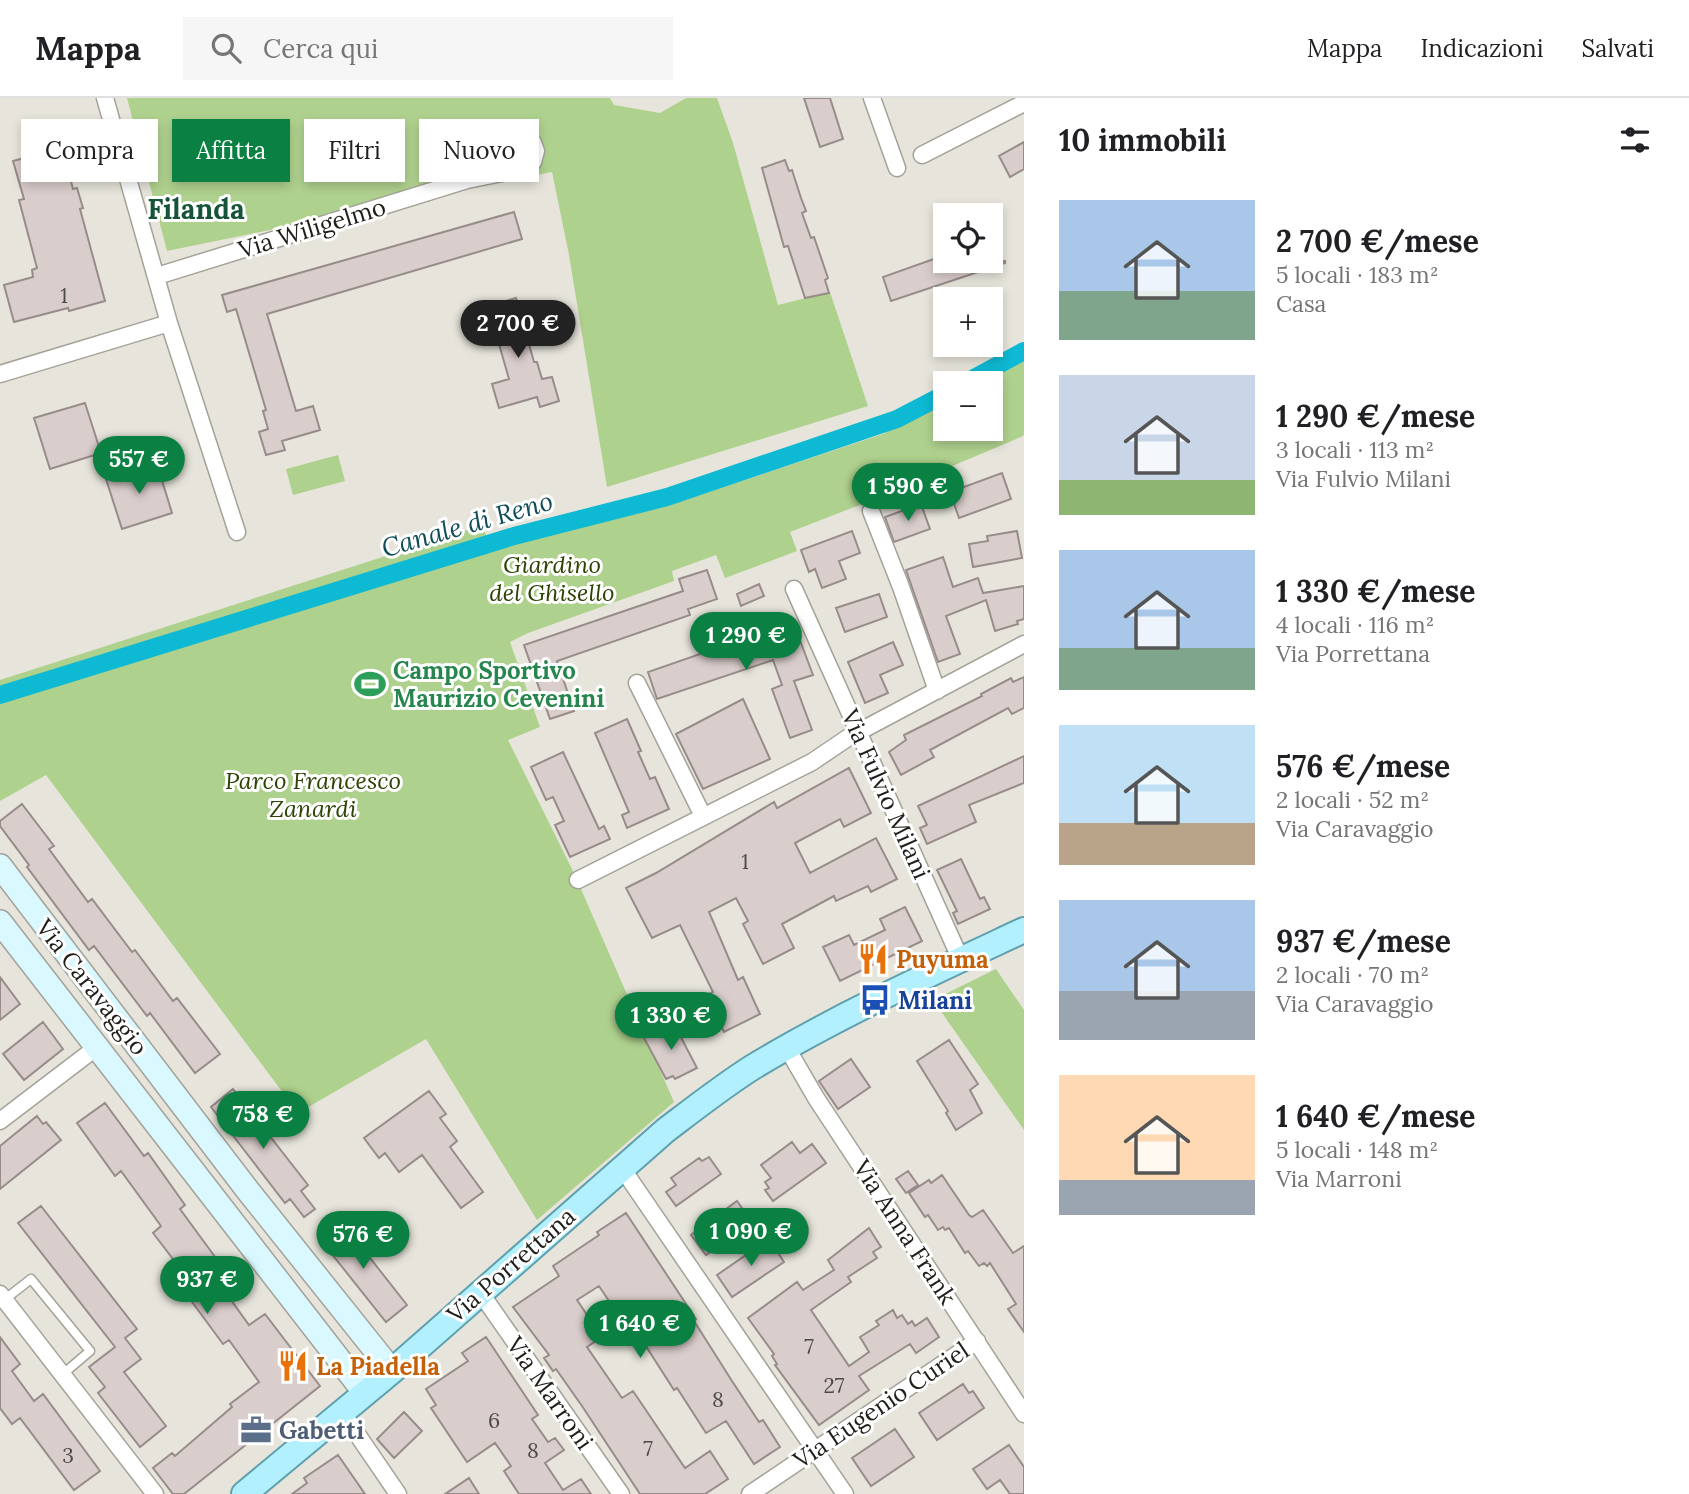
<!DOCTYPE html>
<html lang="it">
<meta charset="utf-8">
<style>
:root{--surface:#fff;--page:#f6f6f6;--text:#202124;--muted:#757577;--line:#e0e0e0;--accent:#0b8043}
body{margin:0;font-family:Lora,serif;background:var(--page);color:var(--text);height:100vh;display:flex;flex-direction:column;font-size:26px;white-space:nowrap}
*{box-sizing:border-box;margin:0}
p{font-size:23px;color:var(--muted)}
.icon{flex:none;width:38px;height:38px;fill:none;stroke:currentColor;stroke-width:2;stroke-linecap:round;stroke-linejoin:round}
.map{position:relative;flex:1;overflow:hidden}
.side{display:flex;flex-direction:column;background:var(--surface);width:665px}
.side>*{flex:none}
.top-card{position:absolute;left:21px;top:21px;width:665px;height:63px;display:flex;gap:14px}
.fabs{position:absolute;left:933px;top:105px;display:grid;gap:14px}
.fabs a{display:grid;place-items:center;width:70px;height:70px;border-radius:0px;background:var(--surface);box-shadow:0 4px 10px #0003;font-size:35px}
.price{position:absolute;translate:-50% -60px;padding:0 16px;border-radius:24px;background:var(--accent);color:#fff;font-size:23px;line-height:46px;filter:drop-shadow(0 2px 4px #0008)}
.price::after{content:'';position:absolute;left:50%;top:42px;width:21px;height:16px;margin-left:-10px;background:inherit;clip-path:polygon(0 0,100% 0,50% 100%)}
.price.current{background:#222;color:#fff}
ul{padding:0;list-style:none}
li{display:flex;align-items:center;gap:21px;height:175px;padding:0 35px}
li span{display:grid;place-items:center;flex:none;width:196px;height:140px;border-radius:0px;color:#555}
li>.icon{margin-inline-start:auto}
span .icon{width:84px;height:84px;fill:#fffc;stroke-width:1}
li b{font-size:30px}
h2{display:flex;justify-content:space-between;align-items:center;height:84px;padding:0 35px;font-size:30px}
.tag{padding:0 24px;border-radius:0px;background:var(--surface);box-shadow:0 4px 10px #0003;font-size:24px;line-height:63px}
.tag.current{background:var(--accent);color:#fff}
header{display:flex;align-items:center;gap:42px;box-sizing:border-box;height:98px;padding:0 35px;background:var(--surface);border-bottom:2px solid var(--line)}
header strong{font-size:33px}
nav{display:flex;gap:38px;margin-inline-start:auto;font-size:24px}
.search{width:490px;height:63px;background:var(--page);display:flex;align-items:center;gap:18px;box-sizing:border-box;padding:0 24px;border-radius:0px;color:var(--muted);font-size:26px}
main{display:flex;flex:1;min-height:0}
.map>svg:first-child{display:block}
.green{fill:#afd18e}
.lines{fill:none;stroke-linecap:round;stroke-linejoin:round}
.canal{stroke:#0eb9d3;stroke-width:18}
.building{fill:#dacecc;stroke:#988c8b;stroke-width:2}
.service-casing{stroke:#a4a298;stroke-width:11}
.minor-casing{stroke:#a4a298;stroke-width:19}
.secondary-casing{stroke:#a4a298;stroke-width:26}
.primary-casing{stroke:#5fa0ae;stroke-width:28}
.service{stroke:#fff;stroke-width:8}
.minor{stroke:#fff;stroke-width:16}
.secondary{stroke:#d9f8ff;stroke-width:23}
.primary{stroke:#b3f0fe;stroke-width:24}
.labels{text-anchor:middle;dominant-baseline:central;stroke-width:6;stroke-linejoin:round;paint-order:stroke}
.number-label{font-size:21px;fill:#4e4a46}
.street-label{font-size:24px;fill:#1f1e1a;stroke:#fff}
.park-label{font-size:24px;font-style:italic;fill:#2b4403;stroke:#fff}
.leisure-label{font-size:24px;font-weight:bold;fill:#27864d;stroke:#fff;text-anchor:start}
.food-label{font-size:24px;font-weight:bold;fill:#c56008;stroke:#fff;text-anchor:start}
.transit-label{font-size:24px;font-weight:bold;fill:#164399;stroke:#fff;text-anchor:start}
.service-label{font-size:24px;font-weight:bold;fill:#4e5e75;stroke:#fff;text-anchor:start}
.water-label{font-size:26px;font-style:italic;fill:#0e4d57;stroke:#fff}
.quarter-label{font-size:28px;font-weight:bold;fill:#155438;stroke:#fff}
</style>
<header>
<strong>Mappa</strong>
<div class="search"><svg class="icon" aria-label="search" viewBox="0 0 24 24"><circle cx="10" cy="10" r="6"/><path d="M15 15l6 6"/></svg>Cerca qui</div>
<nav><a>Mappa</a><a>Indicazioni</a><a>Salvati</a></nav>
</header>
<main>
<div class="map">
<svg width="1024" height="1396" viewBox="0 0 1024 1396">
<rect width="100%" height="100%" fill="#e7e5db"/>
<path class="green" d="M 127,0 L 610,0 L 614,7 L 660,15 L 686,0 L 717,0 L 733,45 L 778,207 L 830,194 L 868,308 L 607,389 L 569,157 L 552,74 L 167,153 Z
M 1024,259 L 1024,337 L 1021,339 L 870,403 L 790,434 L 797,453 L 725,480 L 716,457 L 672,473 L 674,483 L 528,535 L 510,544 L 540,629 L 508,642 L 574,775 L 674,1004 L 537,1122 L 426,941 L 298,1015 L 46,677 L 0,703 L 0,582 L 482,427 L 491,449 L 667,408 L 883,336 L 945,302 L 945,331 L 990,331 L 990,285 L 976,285 Z
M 338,357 L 345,383 L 293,397 L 286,371 Z
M 996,871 L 1024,912 L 1024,1032 L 933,902 Z"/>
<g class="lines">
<path class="canal" d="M 965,285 L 1024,253
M 0,597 L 514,438 L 667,399 L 897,321 L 945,296"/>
</g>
<path class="building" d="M 804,0 L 830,0 L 843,41 L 820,49 Z
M 60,43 L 73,91 L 77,90 L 83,110 L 80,111 L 105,203 L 69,213 L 68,210 L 14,224 L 4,187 L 33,179 L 32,172 L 37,170 L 19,102 L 24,101 L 13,63 L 44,55 L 42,48 Z
M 1024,44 L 1024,71 L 1010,79 L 999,58 Z
M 785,62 L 789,73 L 792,72 L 801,100 L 806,113 L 802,115 L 811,140 L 814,139 L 828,180 L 825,182 L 829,195 L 805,200 L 788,148 L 784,149 L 762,70 Z
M 514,114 L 522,141 L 267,216 L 296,313 L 313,308 L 320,332 L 282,343 L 285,352 L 266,357 L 259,334 L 268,331 L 263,313 L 266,312 L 236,211 L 227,214 L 222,197 Z
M 945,157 L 945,163 L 1005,163 L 1005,165 L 891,203 L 883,179 Z
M 516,200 L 534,264 L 537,264 L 542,281 L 552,279 L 559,303 L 540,309 L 537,299 L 499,310 L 492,286 L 509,281 L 488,208 Z
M 85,305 L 101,355 L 50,371 L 34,320 Z
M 157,366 L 172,415 L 122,431 L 106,381 Z
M 1002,375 L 1011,401 L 959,420 L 950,394 Z
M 921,406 L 930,431 L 894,444 L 885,419 Z
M 852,433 L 860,455 L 839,463 L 846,481 L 822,490 L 815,471 L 809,474 L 801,452 Z
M 1017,433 L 1022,460 L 973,469 L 969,446 L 988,443 L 987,438 Z
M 943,459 L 953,489 L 978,480 L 983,495 L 1024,488 L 1024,521 L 1017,523 L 1018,526 L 995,533 L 986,502 L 946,518 L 960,556 L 938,564 L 906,472 Z
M 707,472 L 717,501 L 688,511 L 690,517 L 557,563 L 574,613 L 550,621 L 524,547 L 683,493 L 679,481 Z
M 759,486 L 764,498 L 741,508 L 737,496 Z
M 879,496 L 887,519 L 845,534 L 836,510 Z
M 795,529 L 813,577 L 794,583 L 812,632 L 790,640 L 772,591 L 782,587 L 773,562 L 657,601 L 648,574 L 746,540 L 748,547 Z
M 893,544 L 903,567 L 880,577 L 888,595 L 865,605 L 848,564 Z
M 1024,579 L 1024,610 L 1012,616 L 1008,610 L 930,652 L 934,659 L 901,677 L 889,654 L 906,642 L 904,637 L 982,598 L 981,596 L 1011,580 L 1013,584 Z
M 743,601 L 770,661 L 703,691 L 676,636 Z
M 627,621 L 641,653 L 638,654 L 650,681 L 655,679 L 669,711 L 627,730 L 622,717 L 629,714 L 595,635 Z
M 563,654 L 599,731 L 604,728 L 610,741 L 570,759 L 555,727 L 564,723 L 553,699 L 546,702 L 531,669 Z
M 1024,658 L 1024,685 L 969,707 L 976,724 L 927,746 L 920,730 L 927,727 L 918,708 Z
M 849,670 L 871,715 L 844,729 L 840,721 L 795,745 L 810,775 L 876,740 L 897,781 L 871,794 L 868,788 L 836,803 L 834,798 L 782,826 L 794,850 L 763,866 L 743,826 L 748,823 L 736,800 L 709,814 L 738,882 L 743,879 L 760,916 L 724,934 L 705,898 L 713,894 L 680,827 L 652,840 L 626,790 L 656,775 L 774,704 L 777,710 Z
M 22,706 L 54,748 L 49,751 L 88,804 L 92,801 L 132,854 L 135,852 L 173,903 L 177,900 L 220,956 L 195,975 L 150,915 L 147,918 L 94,848 L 89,852 L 27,769 L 29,767 L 0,728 L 0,723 Z
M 961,761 L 980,801 L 984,799 L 990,811 L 958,826 L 953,815 L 957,813 L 937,772 Z
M 905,809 L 922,843 L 840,883 L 823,849 L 849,837 L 854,847 L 885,832 L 880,821 Z
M 0,879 L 20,906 L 0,922 Z
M 43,924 L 63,951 L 24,982 L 3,956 Z
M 673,924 L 697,970 L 675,981 L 673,978 L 666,981 L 644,940 Z
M 949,942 L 978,986 L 970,992 L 982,1015 L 956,1032 L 946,1015 L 948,1013 L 917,963 Z
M 851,961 L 870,989 L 838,1011 L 819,983 Z
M 233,991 L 308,1087 L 301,1093 L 315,1111 L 304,1119 L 290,1101 L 285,1105 L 211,1009 Z
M 429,993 L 446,1016 L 440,1020 L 457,1043 L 450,1049 L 483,1094 L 461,1110 L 422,1057 L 399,1074 L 385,1055 L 379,1060 L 364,1040 Z
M 105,1005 L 144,1058 L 148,1055 L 185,1107 L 180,1111 L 221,1167 L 211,1174 L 249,1227 L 265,1216 L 320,1288 L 184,1396 L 173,1396 L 153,1370 L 172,1355 L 175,1358 L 232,1309 L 230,1306 L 259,1284 L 229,1242 L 223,1246 L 187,1197 L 196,1191 L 153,1135 L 161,1128 L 121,1073 L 115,1078 L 77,1025 Z
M 37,1018 L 43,1026 L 46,1024 L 61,1042 L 0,1091 L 0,1048 Z
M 792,1044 L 800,1055 L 812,1046 L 826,1065 L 773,1103 L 765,1092 L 769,1090 L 765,1084 L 771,1080 L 761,1067 Z
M 709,1059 L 721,1076 L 676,1108 L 666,1094 L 676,1087 L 671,1080 L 699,1060 L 702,1063 Z
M 908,1073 L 918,1087 L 906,1095 L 896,1081 Z
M 942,1077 L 969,1117 L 972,1119 L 983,1112 L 1013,1155 L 1024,1148 L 1024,1234 L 1008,1211 L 1016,1206 L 990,1165 L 987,1168 L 984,1165 L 979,1168 L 968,1153 L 965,1155 L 949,1130 L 945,1132 L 943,1129 L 938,1132 L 928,1117 L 925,1119 L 909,1095 L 929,1082 L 931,1085 Z
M 737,1103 L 752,1124 L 706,1157 L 691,1137 Z
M 41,1108 L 137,1231 L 125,1240 L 141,1261 L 124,1274 L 166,1328 L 140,1349 L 98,1295 L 105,1289 L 89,1269 L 115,1249 L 18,1125 Z
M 626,1115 L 696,1221 L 694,1223 L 732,1283 L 759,1324 L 763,1322 L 780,1349 L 754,1366 L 726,1323 L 706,1335 L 677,1290 L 674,1292 L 624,1214 L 619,1218 L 599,1188 L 577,1202 L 602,1239 L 587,1249 L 622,1300 L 633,1293 L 685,1370 L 710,1353 L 728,1381 L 705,1396 L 640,1396 L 582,1308 L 556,1271 L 553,1273 L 544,1260 L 549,1257 L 513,1209 L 559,1178 L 553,1168 L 599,1137 L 597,1134 Z
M 341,1123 L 407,1207 L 386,1224 L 319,1140 Z
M 869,1130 L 881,1149 L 873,1154 L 877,1160 L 848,1179 L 851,1184 L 811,1212 L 849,1268 L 869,1254 L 860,1239 L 879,1227 L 876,1223 L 893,1212 L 897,1220 L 902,1217 L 908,1226 L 912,1223 L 915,1228 L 927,1220 L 939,1239 L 916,1255 L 910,1246 L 859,1278 L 869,1292 L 819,1327 L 775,1267 L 777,1266 L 772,1258 L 774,1256 L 748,1220 L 797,1184 L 803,1192 L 834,1172 L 828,1162 Z
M 769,1141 L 784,1164 L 732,1199 L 717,1177 Z
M 0,1239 L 20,1266 L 12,1273 L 34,1303 L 43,1296 L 100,1373 L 74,1392 L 20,1320 L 12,1326 L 0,1310 Z
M 486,1239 L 538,1317 L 532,1321 L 548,1344 L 555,1340 L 564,1352 L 545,1365 L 563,1392 L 581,1381 L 591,1396 L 519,1396 L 504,1373 L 511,1368 L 495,1345 L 467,1364 L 431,1310 L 436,1307 L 426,1291 L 468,1263 L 462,1255 Z
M 963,1286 L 969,1295 L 973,1293 L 984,1310 L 937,1342 L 919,1315 Z
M 404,1314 L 422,1333 L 394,1360 L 377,1341 Z
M 895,1331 L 914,1359 L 871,1388 L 852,1360 Z
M 1009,1347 L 1024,1369 L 1024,1396 L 1010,1396 L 1000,1382 L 987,1391 L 973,1371 Z
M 338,1357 L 365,1396 L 292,1396 L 307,1385 L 304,1380 Z
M 469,1380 L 479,1396 L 445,1396 Z"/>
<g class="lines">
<defs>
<path id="service" d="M 4,1202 L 31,1181 L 90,1253 L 63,1276"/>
<path id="minor" d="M 105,0 L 169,225 L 237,434
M 872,0 L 897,70
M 922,57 L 1024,5
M 157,178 L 467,82 L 517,72 L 533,64 L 536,53 L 533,45 C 506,25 487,69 467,82
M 0,276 L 169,225
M 871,413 L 901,489 L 937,593
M 794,491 L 961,862
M 637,585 L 703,718
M 578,782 L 812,664 L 849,639 L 1024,546
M 787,950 L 816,1000 L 1024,1316
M 0,1023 L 97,949
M 622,1070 L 845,1396
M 480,1194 L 621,1396
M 0,1196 L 155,1396
M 342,1314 L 398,1396
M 750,1396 L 977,1243"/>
<path id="secondary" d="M 0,768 L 249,1094 L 392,1273
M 0,824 L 365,1295"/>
<path id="primary" d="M 244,1396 L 392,1273 L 666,1032 C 695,1010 723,988 753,969 C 839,917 932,875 1024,832"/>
</defs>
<use href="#service" class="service-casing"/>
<use href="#minor" class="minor-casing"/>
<use href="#secondary" class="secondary-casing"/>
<use href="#primary" class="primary-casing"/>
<use href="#service" class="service"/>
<use href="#minor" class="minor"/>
<use href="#secondary" class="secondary"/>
<use href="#primary" class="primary"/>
</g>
<defs>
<symbol id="stadium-bare" viewBox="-9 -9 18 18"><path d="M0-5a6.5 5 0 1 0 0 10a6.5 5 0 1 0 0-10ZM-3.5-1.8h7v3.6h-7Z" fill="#2e9e5b" stroke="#fff" stroke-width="2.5" paint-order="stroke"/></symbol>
<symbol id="restaurant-bare" viewBox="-9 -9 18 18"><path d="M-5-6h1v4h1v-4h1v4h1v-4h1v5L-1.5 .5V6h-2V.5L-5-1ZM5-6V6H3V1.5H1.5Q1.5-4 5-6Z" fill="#e8710a" stroke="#fff" stroke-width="2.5" paint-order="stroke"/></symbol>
<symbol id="bus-bare" viewBox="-9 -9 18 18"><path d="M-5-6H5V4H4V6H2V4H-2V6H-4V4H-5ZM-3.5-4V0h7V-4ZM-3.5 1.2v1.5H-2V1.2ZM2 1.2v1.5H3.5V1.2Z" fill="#1a4fb4" stroke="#fff" stroke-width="2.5" paint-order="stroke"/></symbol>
<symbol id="office-bare" viewBox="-9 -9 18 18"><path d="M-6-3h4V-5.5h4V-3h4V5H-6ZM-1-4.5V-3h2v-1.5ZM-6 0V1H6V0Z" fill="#5c6f8a" stroke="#fff" stroke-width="2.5" paint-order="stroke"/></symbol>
</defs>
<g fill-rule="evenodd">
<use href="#stadium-bare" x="348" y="564" width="44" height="44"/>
<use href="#restaurant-bare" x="851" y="839" width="44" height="44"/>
<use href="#bus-bare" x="853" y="880" width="44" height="44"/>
<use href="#restaurant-bare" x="271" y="1246" width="44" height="44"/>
<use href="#office-bare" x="234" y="1310" width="44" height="44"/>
</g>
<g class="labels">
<g class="number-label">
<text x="64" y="197">1</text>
<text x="745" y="763">1</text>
<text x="809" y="1248">7</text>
<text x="834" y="1287">27</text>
<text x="718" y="1301">8</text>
<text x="494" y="1322">6</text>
<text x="648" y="1350">7</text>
<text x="533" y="1352">8</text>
<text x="68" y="1357">3</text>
</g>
<g class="street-label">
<text transform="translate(312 130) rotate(-17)">Via Wiligelmo</text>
<text transform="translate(886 696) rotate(66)">Via Fulvio Milani</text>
<text transform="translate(92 889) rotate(52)">Via Caravaggio</text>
<text transform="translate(905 1134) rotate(57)">Via Anna Frank</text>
<text transform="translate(511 1167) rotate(-41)">Via Porrettana</text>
<text transform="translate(550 1295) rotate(55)">Via Marroni</text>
<text transform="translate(881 1307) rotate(-34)">Via Eugenio Curiel</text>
</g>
<g class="park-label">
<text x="552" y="466">Giardino<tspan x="552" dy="28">del Ghisello</tspan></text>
<text x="313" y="682">Parco Francesco<tspan x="313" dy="28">Zanardi</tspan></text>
</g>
<g class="leisure-label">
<text x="393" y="572">Campo Sportivo<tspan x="393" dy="28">Maurizio Cevenini</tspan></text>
</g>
<g class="food-label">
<text x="896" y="861">Puyuma</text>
<text x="316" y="1268">La Piadella</text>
</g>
<g class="transit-label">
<text x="898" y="902">Milani</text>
</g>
<g class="service-label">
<text x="279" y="1332">Gabetti</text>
</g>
<g class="water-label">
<text transform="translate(467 426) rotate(-16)">Canale di Reno</text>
</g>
<g class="quarter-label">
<text x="196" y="111">Filanda</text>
</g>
</g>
</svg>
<div class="fabs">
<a><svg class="icon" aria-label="locate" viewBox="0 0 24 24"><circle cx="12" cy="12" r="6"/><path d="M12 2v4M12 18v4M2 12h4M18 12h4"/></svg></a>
<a>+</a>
<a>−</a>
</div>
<b class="price current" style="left:518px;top:262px">2 700 €</b>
<b class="price" style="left:139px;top:398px">557 €</b>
<b class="price" style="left:908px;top:425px">1 590 €</b>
<b class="price" style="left:746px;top:574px">1 290 €</b>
<b class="price" style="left:671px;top:954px">1 330 €</b>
<b class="price" style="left:263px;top:1053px">758 €</b>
<b class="price" style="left:751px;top:1170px">1 090 €</b>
<b class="price" style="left:363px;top:1173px">576 €</b>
<b class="price" style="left:207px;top:1218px">937 €</b>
<b class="price" style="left:640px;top:1262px">1 640 €</b>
<div class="top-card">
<a class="tag">Compra</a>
<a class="tag current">Affitta</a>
<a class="tag">Filtri</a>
<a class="tag">Nuovo</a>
</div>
</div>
<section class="side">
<h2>10 immobili<svg class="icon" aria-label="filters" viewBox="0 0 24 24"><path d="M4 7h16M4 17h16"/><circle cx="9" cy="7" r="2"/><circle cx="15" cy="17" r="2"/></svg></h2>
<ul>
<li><span style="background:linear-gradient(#a9c7e8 65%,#7fa58c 0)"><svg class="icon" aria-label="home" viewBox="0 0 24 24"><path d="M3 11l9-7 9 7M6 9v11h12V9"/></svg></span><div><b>2 700 €/mese</b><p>5 locali · 183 m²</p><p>Casa</p></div></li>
<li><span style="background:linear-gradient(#c9d6e8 75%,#8fb573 0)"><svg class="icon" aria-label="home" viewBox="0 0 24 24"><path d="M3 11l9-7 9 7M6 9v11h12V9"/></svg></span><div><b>1 290 €/mese</b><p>3 locali · 113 m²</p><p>Via Fulvio Milani</p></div></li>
<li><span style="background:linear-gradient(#a9c7e8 70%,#7fa58c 0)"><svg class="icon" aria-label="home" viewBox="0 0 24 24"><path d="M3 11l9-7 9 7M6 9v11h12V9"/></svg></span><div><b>1 330 €/mese</b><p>4 locali · 116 m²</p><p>Via Porrettana</p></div></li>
<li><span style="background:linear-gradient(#bfe0f5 70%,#b9a48a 0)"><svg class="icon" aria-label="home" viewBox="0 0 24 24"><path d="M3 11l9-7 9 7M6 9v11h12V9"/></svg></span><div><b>576 €/mese</b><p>2 locali · 52 m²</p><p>Via Caravaggio</p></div></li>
<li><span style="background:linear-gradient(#a9c7e8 65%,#9aa5b1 0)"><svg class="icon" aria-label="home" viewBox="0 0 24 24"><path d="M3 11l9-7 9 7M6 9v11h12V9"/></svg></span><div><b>937 €/mese</b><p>2 locali · 70 m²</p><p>Via Caravaggio</p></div></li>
<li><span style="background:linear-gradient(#ffd9b3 75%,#9aa5b1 0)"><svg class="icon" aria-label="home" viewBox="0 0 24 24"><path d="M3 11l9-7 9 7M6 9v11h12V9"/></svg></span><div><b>1 640 €/mese</b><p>5 locali · 148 m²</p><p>Via Marroni</p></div></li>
</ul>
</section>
</main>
